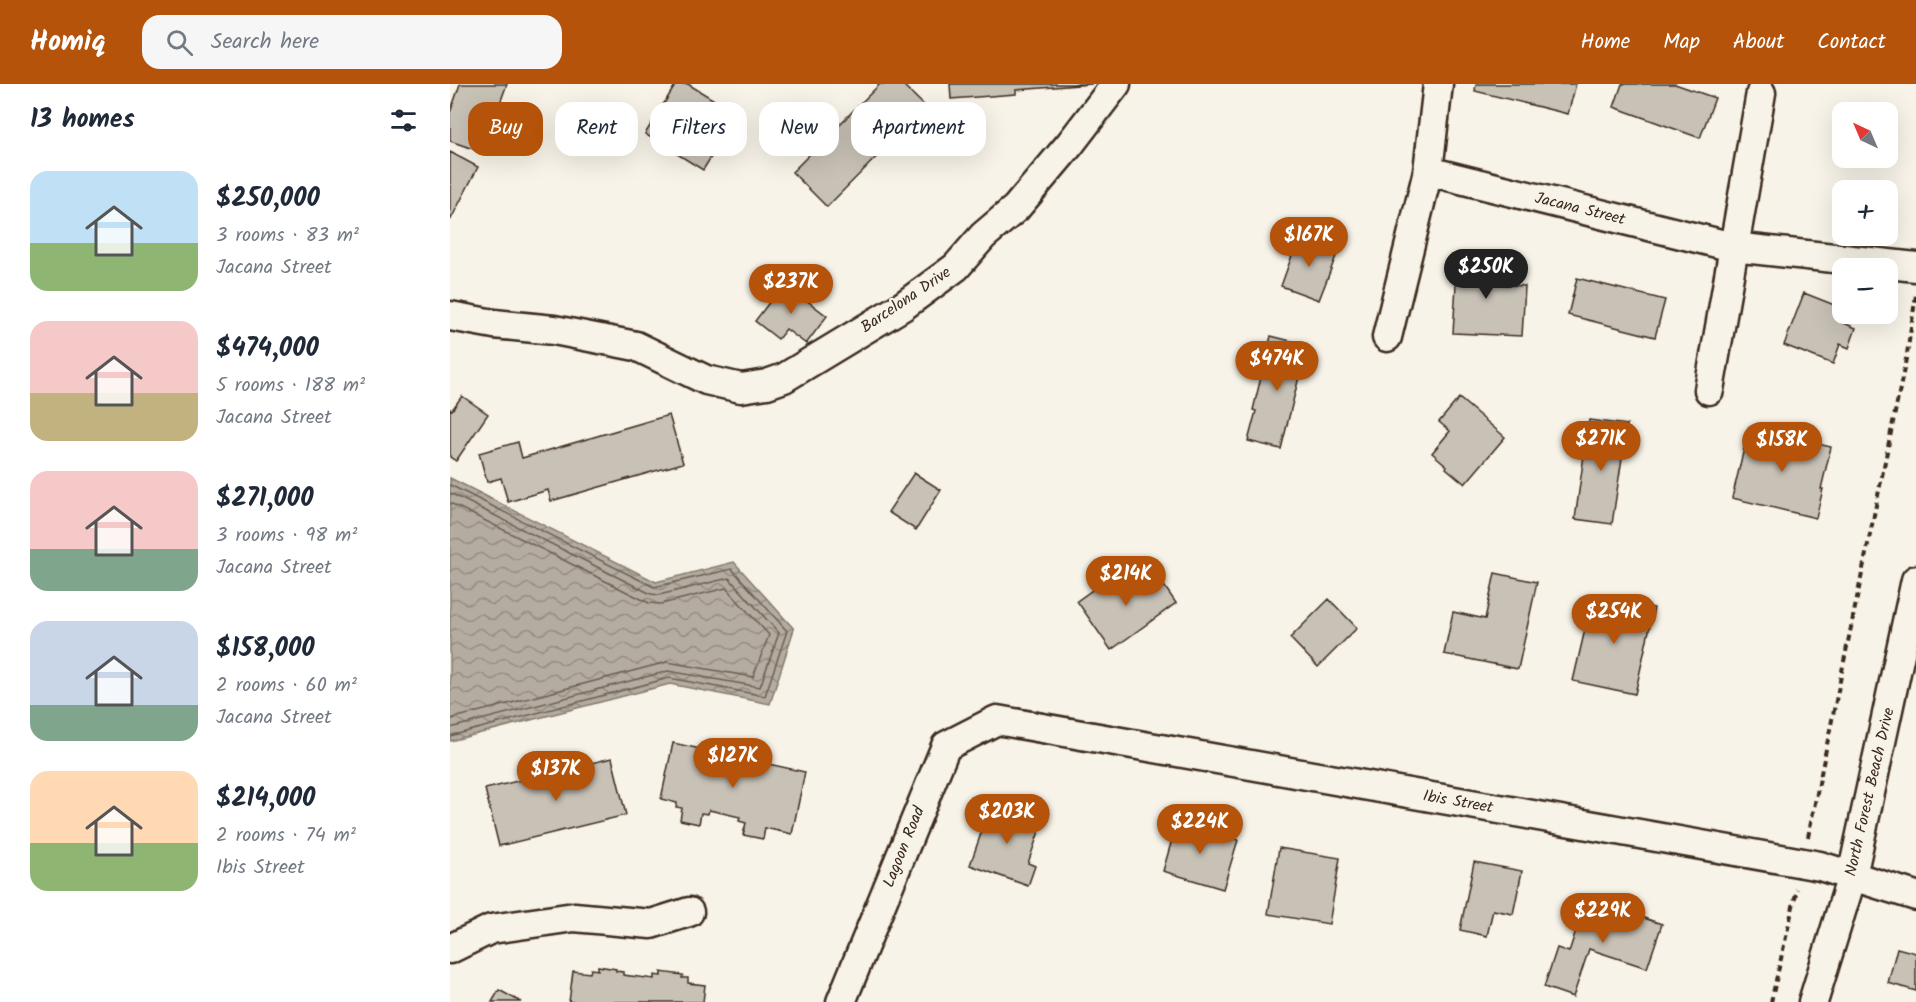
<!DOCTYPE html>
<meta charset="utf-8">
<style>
:root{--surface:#fff;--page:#f6f6f7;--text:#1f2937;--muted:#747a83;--accent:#b45309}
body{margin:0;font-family:Kalam,sans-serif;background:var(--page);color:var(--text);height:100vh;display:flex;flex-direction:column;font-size:22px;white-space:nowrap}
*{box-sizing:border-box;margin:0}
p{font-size:20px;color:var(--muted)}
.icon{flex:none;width:33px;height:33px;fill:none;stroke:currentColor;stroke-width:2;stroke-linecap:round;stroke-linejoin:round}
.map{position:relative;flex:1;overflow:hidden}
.details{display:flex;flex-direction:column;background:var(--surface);width:450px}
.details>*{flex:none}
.banner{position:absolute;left:18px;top:18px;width:570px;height:54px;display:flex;gap:12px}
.needle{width:39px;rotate:316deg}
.fabs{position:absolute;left:1382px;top:18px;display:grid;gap:12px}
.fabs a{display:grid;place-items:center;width:66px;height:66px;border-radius:12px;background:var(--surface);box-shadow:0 6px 24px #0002;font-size:30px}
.price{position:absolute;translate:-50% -51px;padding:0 14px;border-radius:21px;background:var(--accent);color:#fff;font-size:20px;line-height:39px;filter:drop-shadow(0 2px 3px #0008)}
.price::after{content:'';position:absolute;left:50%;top:36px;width:18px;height:14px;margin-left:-9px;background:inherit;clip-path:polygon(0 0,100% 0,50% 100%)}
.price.on{background:#222;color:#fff}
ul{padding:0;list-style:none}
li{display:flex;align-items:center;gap:18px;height:150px;padding:0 30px}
li span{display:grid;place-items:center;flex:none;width:168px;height:120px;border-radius:18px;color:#555}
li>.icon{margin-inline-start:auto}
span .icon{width:72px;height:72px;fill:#fffc;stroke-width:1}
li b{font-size:26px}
h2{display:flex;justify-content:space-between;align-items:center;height:72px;padding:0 30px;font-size:26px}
.chip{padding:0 21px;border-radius:18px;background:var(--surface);box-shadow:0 6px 24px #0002;font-size:21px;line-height:54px}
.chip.on{background:var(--accent);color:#fff}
header{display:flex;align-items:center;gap:36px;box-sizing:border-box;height:84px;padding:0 30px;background:var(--accent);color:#fff}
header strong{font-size:28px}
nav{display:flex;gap:33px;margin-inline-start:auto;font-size:21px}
.search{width:420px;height:54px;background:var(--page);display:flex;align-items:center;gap:15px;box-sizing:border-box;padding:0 21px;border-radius:18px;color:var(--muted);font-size:22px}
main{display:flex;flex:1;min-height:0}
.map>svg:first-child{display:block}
.water{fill:url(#water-waves);stroke:#84786c;stroke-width:1.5}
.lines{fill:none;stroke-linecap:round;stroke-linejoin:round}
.shore{stroke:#6b5e52;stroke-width:1.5}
.building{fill:#c8c1b6;stroke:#3b2a1e;stroke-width:1.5}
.minor-casing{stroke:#3b2a1e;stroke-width:33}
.path{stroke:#3b2a1e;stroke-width:4;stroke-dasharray:6 4.5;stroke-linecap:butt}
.minor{stroke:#f7f3e8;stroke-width:28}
.labels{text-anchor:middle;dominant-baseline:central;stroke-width:4.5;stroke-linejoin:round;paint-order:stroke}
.street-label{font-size:16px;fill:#3b2a1e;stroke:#f7f3e8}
</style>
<header>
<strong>Homiq</strong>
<div class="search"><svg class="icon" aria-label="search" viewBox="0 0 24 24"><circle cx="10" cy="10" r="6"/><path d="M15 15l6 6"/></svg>Search here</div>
<nav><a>Home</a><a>Map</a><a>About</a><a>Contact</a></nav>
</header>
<main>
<section class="details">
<h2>13 homes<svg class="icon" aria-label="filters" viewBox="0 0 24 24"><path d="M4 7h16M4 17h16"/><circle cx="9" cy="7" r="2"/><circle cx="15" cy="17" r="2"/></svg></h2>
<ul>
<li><span style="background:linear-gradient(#bfe0f5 60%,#8fb573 0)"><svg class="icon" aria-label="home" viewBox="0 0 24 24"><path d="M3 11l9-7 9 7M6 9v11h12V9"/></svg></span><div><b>$250,000</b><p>3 rooms · 83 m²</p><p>Jacana Street</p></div></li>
<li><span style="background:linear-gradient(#f6c9c9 60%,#c2b280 0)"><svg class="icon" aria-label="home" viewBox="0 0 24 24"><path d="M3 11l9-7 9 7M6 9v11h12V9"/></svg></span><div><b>$474,000</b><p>5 rooms · 188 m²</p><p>Jacana Street</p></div></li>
<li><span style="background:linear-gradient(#f6c9c9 65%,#7fa58c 0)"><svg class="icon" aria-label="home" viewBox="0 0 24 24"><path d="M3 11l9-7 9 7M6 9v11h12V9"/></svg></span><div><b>$271,000</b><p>3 rooms · 98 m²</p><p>Jacana Street</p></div></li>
<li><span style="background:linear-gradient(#c9d6e8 70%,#7fa58c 0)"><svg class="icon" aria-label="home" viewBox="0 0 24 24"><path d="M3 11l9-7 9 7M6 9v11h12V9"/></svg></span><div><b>$158,000</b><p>2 rooms · 60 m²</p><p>Jacana Street</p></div></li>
<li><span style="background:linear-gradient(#ffd9b3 60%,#8fb573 0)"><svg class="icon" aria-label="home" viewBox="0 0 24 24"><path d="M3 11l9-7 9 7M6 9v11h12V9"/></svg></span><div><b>$214,000</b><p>2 rooms · 74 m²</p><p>Ibis Street</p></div></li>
</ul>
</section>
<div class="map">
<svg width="1466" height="918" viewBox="0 0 1466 918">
<defs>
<pattern id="water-waves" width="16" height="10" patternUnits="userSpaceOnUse" patternTransform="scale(1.5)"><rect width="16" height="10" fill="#b4aca0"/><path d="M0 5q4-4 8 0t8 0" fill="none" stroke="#948c82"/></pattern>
</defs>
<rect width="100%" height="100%" fill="#f7f3e8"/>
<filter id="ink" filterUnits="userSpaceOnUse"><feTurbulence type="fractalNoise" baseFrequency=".0167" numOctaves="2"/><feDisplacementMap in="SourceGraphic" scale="12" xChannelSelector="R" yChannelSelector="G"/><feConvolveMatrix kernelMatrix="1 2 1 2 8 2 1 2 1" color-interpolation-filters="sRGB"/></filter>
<g filter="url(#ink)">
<path class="water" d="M 0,394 L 206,498 L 284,478 L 344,545 L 320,620 L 220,600 L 0,657 Z"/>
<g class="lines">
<path class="shore" d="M 0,401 L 204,503 L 282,485 L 337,547 L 315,612 L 219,594 L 0,652
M 0,409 L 201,510 L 209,511 L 279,494 L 329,549 L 310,603 L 218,587 L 0,644
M 0,419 L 199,519 L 211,520 L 276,504 L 319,551 L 303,593 L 217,578 L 0,635"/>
</g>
<path class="building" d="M 10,0 L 57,0 L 32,68 L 0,57 L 0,29 Z
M 226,0 L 238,0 L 284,28 L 269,52 L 273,54 L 253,86 L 195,50 Z
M 430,0 L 452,0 L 481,28 L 463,46 L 458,41 L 377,123 L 342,88 Z
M 500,0 L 642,0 L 566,6 L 566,10 L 501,15 Z
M 1026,0 L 1126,0 L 1118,30 L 1025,7 Z
M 1172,0 L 1225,0 L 1265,14 L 1250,54 L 1164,23 Z
M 0,68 L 28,83 L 0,137 Z
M 849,152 L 888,167 L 869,216 L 831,202 Z
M 1008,169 L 1042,171 L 1041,200 L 1075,202 L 1072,252 L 1003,249 Z
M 1127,194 L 1215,216 L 1205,253 L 1118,231 Z
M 334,199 L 377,232 L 356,260 L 336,245 L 328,255 L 305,237 Z
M 1354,209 L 1392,224 L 1392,230 L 1395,230 L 1391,238 L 1406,244 L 1399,264 L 1390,260 L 1383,280 L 1334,261 Z
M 821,252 L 857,261 L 831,365 L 798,357 L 806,327 L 803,326 Z
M 12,312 L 38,330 L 6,377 L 0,373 L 0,325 L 2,326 Z
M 1009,314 L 1055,353 L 1015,400 L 996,384 L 997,382 L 982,369 L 1000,347 L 989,338 Z
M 219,331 L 233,379 L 101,417 L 98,406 L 58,418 L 51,394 L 37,398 L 29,369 L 68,358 L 72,374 Z
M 1139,336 L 1177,341 L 1162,440 L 1125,435 Z
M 1299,344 L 1381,363 L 1371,405 L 1373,405 L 1366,434 L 1282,414 Z
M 464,389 L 491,406 L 466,446 L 438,428 Z
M 703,486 L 726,519 L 661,566 L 627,517 L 659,494 L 670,509 Z
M 1045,489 L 1087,498 L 1068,585 L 994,570 L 1003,528 L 1035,535 Z
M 1143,511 L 1204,524 L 1185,610 L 1123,597 Z
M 879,515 L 907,544 L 868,583 L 840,554 Z
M 223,659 L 355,688 L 342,750 L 315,744 L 313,755 L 293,751 L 296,739 L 289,737 L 290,733 L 259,726 L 258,730 L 251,729 L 249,740 L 230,736 L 232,724 L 226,723 L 227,719 L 211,715 Z
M 162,674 L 176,731 L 49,762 L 35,705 Z
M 541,721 L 592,739 L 578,779 L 585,782 L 578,802 L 520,781 Z
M 727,738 L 788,756 L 773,805 L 713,787 Z
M 829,764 L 890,774 L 879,840 L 818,830 Z
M 1024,778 L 1072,787 L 1063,830 L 1043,826 L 1037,852 L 1010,846 Z
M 1136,815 L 1212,840 L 1197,884 L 1139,865 L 1123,913 L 1094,903 L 1107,864 L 1119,868 Z
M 1447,864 L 1466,869 L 1466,907 L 1438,899 Z
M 148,882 L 166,885 L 166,887 L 173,888 L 173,891 L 204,895 L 204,891 L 211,892 L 211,888 L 233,891 L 232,894 L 238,894 L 238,899 L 255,901 L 253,918 L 119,918 L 123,887 L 140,889 L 141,885 L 148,886 Z
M 49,906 L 71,918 L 42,918 Z"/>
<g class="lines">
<defs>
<path id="minor" d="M 978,87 L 1283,163 L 1466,183
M 0,232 L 44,240 L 104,246 L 186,262 L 256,296 L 291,304 L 317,300 L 334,294 L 453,222 L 506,183 L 533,152 L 566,124 L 620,60 L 666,0
M 937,253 L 978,87 L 988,0
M 1259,306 L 1311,9
M 0,865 L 41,845 L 124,833 L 201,840 L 239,828
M 391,918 L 496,662 L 547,636 L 1370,782 L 1466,812
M 1363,918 L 1402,792 L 1466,496"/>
</defs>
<use href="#minor" class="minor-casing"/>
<path class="path" d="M 1358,753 L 1457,270 L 1466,211
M 1321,918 L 1347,805"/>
<use href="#minor" class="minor"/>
</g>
</g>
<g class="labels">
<g class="street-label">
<text transform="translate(1130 125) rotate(14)">Jacana Street</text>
<text transform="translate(456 216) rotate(-34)">Barcelona Drive</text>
<text transform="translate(1420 708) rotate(-77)">North Forest Beach Drive</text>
<text transform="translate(1008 718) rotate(10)">Ibis Street</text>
<text transform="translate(454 763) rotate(-68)">Lagoon Road</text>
</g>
</g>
</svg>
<div class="fabs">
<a><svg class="needle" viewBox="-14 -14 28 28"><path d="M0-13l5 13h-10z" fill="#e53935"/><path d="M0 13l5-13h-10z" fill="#747a83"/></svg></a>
<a>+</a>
<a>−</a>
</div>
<b class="price" style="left:859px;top:184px">$167K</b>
<b class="price on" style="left:1036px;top:216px">$250K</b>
<b class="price" style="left:341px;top:231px">$237K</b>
<b class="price" style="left:827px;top:308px">$474K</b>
<b class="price" style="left:1151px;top:388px">$271K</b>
<b class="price" style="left:1332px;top:389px">$158K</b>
<b class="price" style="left:676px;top:523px">$214K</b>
<b class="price" style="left:1164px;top:561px">$254K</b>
<b class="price" style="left:283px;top:705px">$127K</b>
<b class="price" style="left:106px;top:718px">$137K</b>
<b class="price" style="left:557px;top:761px">$203K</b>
<b class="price" style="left:750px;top:771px">$224K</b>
<b class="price" style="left:1153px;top:860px">$229K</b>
<div class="banner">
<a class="chip on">Buy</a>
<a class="chip">Rent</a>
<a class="chip">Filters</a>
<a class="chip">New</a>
<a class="chip">Apartment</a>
</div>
</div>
</main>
